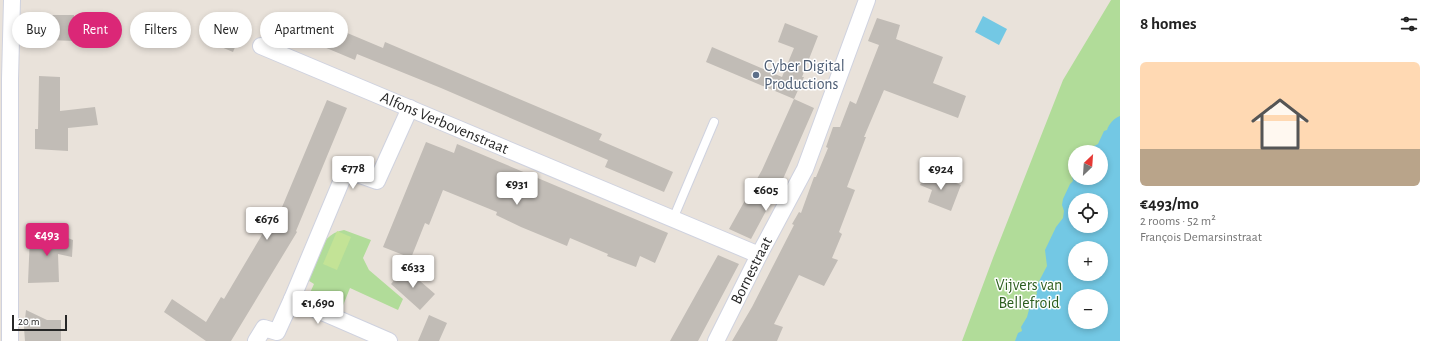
<!DOCTYPE html>
<meta charset="utf-8">
<style>
:root{--surface:#fff;--page:#f6f6f6;--text:#222;--muted:#767676;--line:#e0e0e0;--accent:#db2777}
body{margin:0;font-family:"Alegreya Sans",sans-serif;background:var(--page);color:var(--text);height:100vh;display:flex;flex-direction:column;font-size:15px;white-space:nowrap}
*{box-sizing:border-box;margin:0}
p{font-size:13px;color:var(--muted)}
.icon{flex:none;width:22px;height:22px;fill:none;stroke:currentColor;stroke-width:2;stroke-linecap:round;stroke-linejoin:round}
.map{position:relative;flex:1;overflow:hidden}
.sheet{display:flex;flex-direction:column;background:var(--surface);width:320px}
.sheet>*{flex:none}
.top-card{position:absolute;left:12px;top:12px;width:380px;height:36px;display:flex;gap:8px}
.needle{width:26px;rotate:25deg}
.controls{position:absolute;left:1068px;top:145px;display:grid;gap:8px}
.controls a{display:grid;place-items:center;width:40px;height:40px;border-radius:50%;background:var(--surface);box-shadow:0 2px 6px #0003;font-size:20px}
.scale{position:absolute;left:12px;bottom:10px;width:55px;box-sizing:border-box;padding-left:4px;border:2px solid #272727;border-top:0;font-size:11px;line-height:14px;white-space:nowrap;color:#272727;-webkit-text-stroke:3px #fff;paint-order:stroke}
.price{position:absolute;translate:-50% -34px;padding:0 9px;border-radius:4px;background:#fff;color:#222;font-size:13px;line-height:26px;filter:drop-shadow(0 1px 2px #0008)}
.price::after{content:'';position:absolute;left:50%;top:24px;width:12px;height:9px;margin-left:-6px;background:inherit;clip-path:polygon(0 0,100% 0,50% 100%)}
.price.on{background:var(--accent);color:#fff}
ul{padding:0;list-style:none}
li{display:grid;align-content:center;gap:8px;height:212px;padding:0 20px}
li+li{border-top:1px solid var(--line)}
li span{display:grid;place-items:center;height:124px;border-radius:6px;color:#555}
li>.icon{margin-inline-start:auto}
span .icon{width:72px;height:72px;fill:#fffc;stroke-width:1}
li b{font-size:17px}
h2{display:flex;justify-content:space-between;align-items:center;height:48px;padding:0 20px;font-size:17px}
.chip{padding:0 14px;border-radius:18px;background:var(--surface);box-shadow:0 2px 6px #0003;font-size:14px;line-height:36px}
.chip.on{background:var(--accent);color:#fff}
main{display:flex;flex:1;min-height:0}
.map>svg:first-child{display:block}
.green{fill:#b1dc99;fill-rule:evenodd}
.pitch{fill:#c3e396}
.water{fill:#73c8e4;fill-rule:evenodd}
.building{fill:#c1bcb6}
.lines{fill:none;stroke-linecap:round;stroke-linejoin:round}
.lane-casing{stroke:#cfd2df;stroke-width:10}
.street-casing{stroke:#cfd2df;stroke-width:18}
.lane{stroke:#fff;stroke-width:8}
.street{stroke:#fff;stroke-width:16}
.service-dot{fill:#5c6f8a;stroke:#fff;stroke-width:1.5}
.labels{text-anchor:middle;dominant-baseline:central;stroke-width:3;stroke-linejoin:round;paint-order:stroke}
.service-label{font-size:16px;fill:#4e5e75;stroke:#fff;text-anchor:start}
.street-label{font-size:16px;fill:#272727;stroke:#fff}
.park-label{font-size:16px;fill:#2c5e1e;stroke:#fff}
</style>
<main>
<div class="map">
<svg width="1120" height="341" viewBox="0 0 1120 341">
<rect width="100%" height="100%" fill="#e9e2da"/>
<path class="green" d="M 1111,0 L 1120,0 L 1120,341 L 962,341 L 993,258 L 1063,80 ZM 1075,152 L 1101,152 L 1101,178 L 1075,178 ZM 1075,200 L 1101,200 L 1101,226 L 1075,226 ZM 1075,248 L 1101,248 L 1101,274 L 1075,274 ZM 1075,296 L 1101,296 L 1101,322 L 1075,322 Z
M 344,230 L 371,240 L 363,258 L 369,270 L 403,299 L 398,310 L 350,288 L 342,308 L 309,295 L 314,284 L 306,279 C 314,261 321,233 344,230 Z"/>
<path class="pitch" d="M 337,231 L 351,237 L 337,270 L 323,264 Z"/>
<path class="water" d="M 983,16 L 1007,29 L 999,45 L 975,32 Z
M 1120,116 L 1120,341 L 1015,341 L 1018,333 L 1022,331 L 1021,327 L 1027,317 L 1030,306 L 1033,304 L 1033,298 L 1037,294 L 1036,287 L 1047,266 L 1045,250 L 1056,227 L 1063,218 L 1064,211 L 1062,205 L 1063,199 L 1070,184 L 1073,181 L 1071,172 L 1075,171 L 1075,178 L 1101,178 L 1101,152 L 1090,152 L 1092,147 L 1098,144 L 1104,131 L 1107,130 C 1109,124 1114,118 1120,116 ZM 1075,200 L 1101,200 L 1101,226 L 1075,226 ZM 1075,248 L 1101,248 L 1101,274 L 1075,274 ZM 1075,296 L 1101,296 L 1101,322 L 1075,322 Z"/>
<path class="building" d="M 302,14 L 383,48 L 385,42 L 602,134 L 599,140 L 673,172 L 664,192 L 605,167 L 608,160 L 441,88 L 357,54 L 355,60 L 293,34 Z
M 48,15 L 74,15 L 74,41 L 48,40 Z
M 218,17 L 243,28 L 233,52 L 207,41 Z
M 877,18 L 900,25 L 896,39 L 943,57 L 933,83 L 966,96 L 958,118 L 884,90 L 864,137 L 866,137 L 847,187 L 855,190 L 839,232 L 842,234 L 832,258 L 838,260 L 824,286 L 799,275 L 774,324 L 783,327 L 777,341 L 732,341 L 752,307 L 794,225 L 792,224 L 799,212 L 801,213 L 814,177 L 816,177 L 828,148 L 826,147 L 833,127 L 840,127 L 850,101 L 856,104 L 879,45 L 868,41 Z
M 785,23 L 818,36 L 802,77 L 804,77 L 794,99 L 706,62 L 712,47 L 782,77 L 794,48 L 778,42 Z
M 39,76 L 60,77 L 60,111 L 95,107 L 98,125 L 68,128 L 68,151 L 35,149 L 35,129 L 38,129 Z
M 794,99 L 814,108 L 783,179 L 751,239 L 729,229 L 762,170 Z
M 327,100 L 347,108 L 296,231 L 297,232 L 231,341 L 206,341 L 164,312 L 172,299 L 206,322 L 221,297 L 224,299 L 266,228 L 272,231 Z
M 426,142 L 454,153 L 457,144 L 668,233 L 655,263 L 640,256 L 636,267 L 607,256 L 608,254 L 570,238 L 567,246 L 521,227 L 496,215 L 497,212 L 443,190 L 429,225 L 425,223 L 411,258 L 383,247 Z
M 926,171 L 961,185 L 951,211 L 928,202 L 932,190 L 920,185 Z
M 30,235 L 60,235 L 73,240 L 72,257 L 58,254 L 59,282 L 28,283 Z
M 718,255 L 739,264 L 698,341 L 670,341 Z
M 405,268 L 435,294 L 420,310 L 391,284 Z
M 26,310 L 47,320 L 61,320 L 61,341 L 25,341 L 24,328 Z
M 429,315 L 447,323 L 439,341 L 418,341 Z"/>
<g class="lines">
<defs>
<path id="lane" d="M 673,219 L 714,122"/>
<g id="street">
<path id="s1" d="M 261,46 L 759,255"/>
<path d="M 292,299 L 346,170 L 377,181 L 410,108"/>
<path d="M 10,341 L 10,79 L 12,0"/>
<path d="M 256,341 L 264,328 L 277,332 L 292,299 L 389,341"/>
<path id="s2" d="M 716,341 L 759,255 L 805,169 L 867,0"/>
</g>
</defs>
<use href="#lane" class="lane-casing"/>
<use href="#street" class="street-casing"/>
<use href="#lane" class="lane"/>
<use href="#street" class="street"/>
</g>
<circle class="service-dot" cx="756" cy="75" r="4"/>
<g class="labels">
<g class="service-label">
<text x="764" y="66">Cyber Digital<tspan x="764" dy="18">Productions</tspan></text>
</g>
<g class="street-label">
<text stroke="none"><textPath href="#s1" startOffset="199">Alfons Verbovenstraat</textPath></text>
<text stroke="none"><textPath href="#s2" startOffset="79">Bornestraat</textPath></text>
</g>
<g class="park-label">
<text x="1029" y="285">Vijvers van<tspan x="1029" dy="18">Bellefroid</tspan></text>
</g>
</g>
</svg>
<div class="controls">
<a><svg class="needle" viewBox="-14 -14 28 28"><path d="M0-13l5 13h-10z" fill="#e53935"/><path d="M0 13l5-13h-10z" fill="#767676"/></svg></a>
<a><svg class="icon" aria-label="locate" viewBox="0 0 24 24"><circle cx="12" cy="12" r="6"/><path d="M12 2v4M12 18v4M2 12h4M18 12h4"/></svg></a>
<a>+</a>
<a>−</a>
</div>
<div class="scale">20 m</div>
<b class="price" style="left:353px;top:190px">€778</b>
<b class="price" style="left:941px;top:191px">€924</b>
<b class="price" style="left:517px;top:206px">€931</b>
<b class="price" style="left:766px;top:212px">€605</b>
<b class="price" style="left:267px;top:241px">€676</b>
<b class="price on" style="left:47px;top:257px">€493</b>
<b class="price" style="left:413px;top:289px">€633</b>
<b class="price" style="left:318px;top:325px">€1,690</b>
<div class="top-card">
<a class="chip">Buy</a>
<a class="chip on">Rent</a>
<a class="chip">Filters</a>
<a class="chip">New</a>
<a class="chip">Apartment</a>
</div>
</div>
<section class="sheet">
<h2>8 homes<svg class="icon" aria-label="filters" viewBox="0 0 24 24"><path d="M4 7h16M4 17h16"/><circle cx="9" cy="7" r="2"/><circle cx="15" cy="17" r="2"/></svg></h2>
<ul>
<li><span style="background:linear-gradient(#ffd9b3 70%,#b9a48a 0)"><svg class="icon" aria-label="home" viewBox="0 0 24 24"><path d="M3 11l9-7 9 7M6 9v11h12V9"/></svg></span><div><b>€493/mo</b><p>2 rooms · 52 m²</p><p>François Demarsinstraat</p></div></li>
</ul>
</section>
</main>
